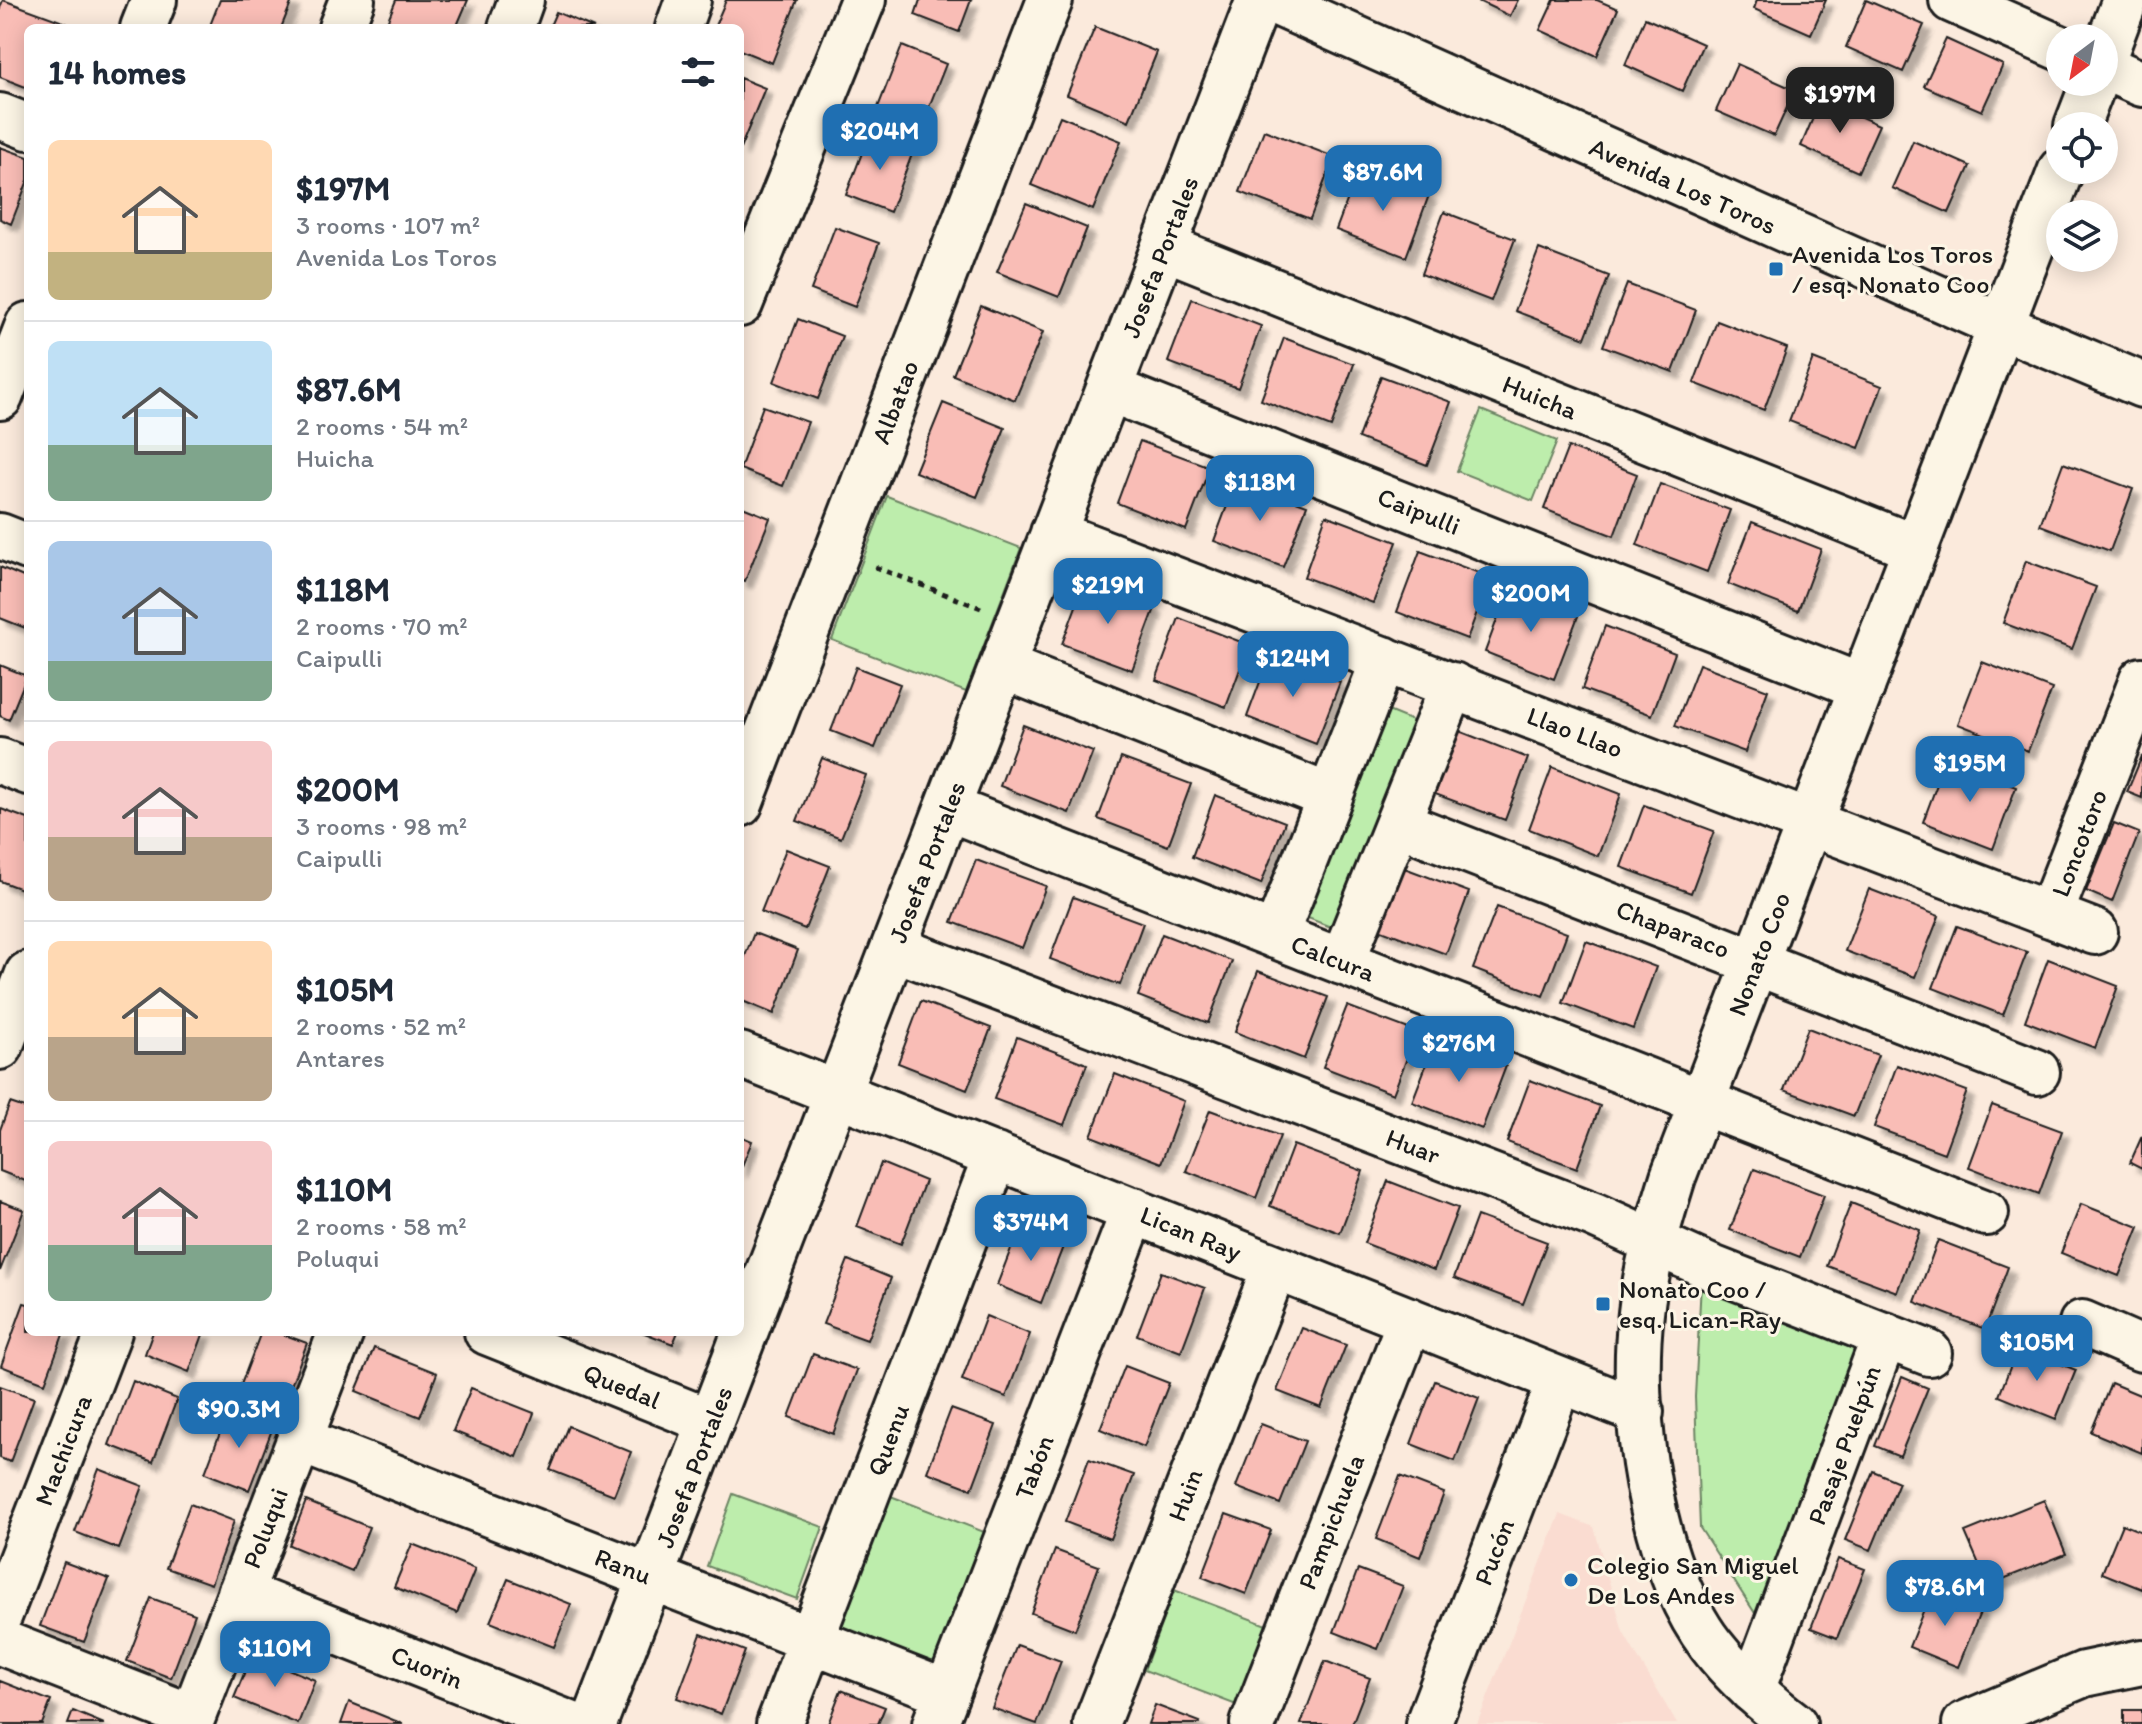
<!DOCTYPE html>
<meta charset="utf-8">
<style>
:root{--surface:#fff;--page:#f6f6f7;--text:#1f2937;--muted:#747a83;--line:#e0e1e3;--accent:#1f6fb2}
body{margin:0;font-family:Itim,sans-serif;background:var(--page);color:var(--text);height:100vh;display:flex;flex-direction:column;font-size:30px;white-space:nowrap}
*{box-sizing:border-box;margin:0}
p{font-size:26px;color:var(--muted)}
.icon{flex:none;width:44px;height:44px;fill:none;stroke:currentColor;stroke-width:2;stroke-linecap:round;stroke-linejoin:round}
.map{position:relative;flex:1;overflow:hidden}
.sheet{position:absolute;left:24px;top:24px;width:720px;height:1312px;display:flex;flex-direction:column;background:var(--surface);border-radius:12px;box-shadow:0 4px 20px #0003}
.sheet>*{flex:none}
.needle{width:52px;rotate:212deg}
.buttons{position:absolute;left:2046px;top:24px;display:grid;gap:16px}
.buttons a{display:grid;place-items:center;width:72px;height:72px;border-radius:50%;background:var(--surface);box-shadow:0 4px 20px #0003;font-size:40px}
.price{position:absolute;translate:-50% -68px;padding:0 18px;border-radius:16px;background:var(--accent);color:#fff;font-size:26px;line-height:52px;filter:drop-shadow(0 2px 4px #0008)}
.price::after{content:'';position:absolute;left:50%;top:48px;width:24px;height:18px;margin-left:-12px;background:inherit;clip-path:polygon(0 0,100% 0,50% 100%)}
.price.on{background:#222;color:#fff}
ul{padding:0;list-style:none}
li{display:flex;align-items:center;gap:24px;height:200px;padding:0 24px}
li+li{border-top:2px solid var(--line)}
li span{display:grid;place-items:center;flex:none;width:224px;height:160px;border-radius:12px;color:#555}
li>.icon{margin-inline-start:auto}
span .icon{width:96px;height:96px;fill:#fffc;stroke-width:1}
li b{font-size:34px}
h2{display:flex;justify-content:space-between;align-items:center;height:96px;padding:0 24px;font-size:34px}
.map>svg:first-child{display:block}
.built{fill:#fadcd1}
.green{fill:#bdedac;stroke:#6c8464;stroke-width:2}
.building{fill:#f9bdb6;stroke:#1c1c1c;stroke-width:2;filter:url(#shadow)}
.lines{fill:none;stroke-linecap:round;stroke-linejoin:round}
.minor-casing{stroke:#1c1c1c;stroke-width:50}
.major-casing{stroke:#1c1c1c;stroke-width:50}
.path{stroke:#1c1c1c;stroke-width:5;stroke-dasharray:6 6;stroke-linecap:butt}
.minor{stroke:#fcf5e5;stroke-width:44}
.major{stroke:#fcf5e5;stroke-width:44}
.poi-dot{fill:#1f6fb2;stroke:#fcf5e5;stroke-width:3}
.labels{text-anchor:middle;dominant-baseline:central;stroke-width:6;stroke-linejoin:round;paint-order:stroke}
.street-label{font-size:26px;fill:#1c1c1c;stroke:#fcf5e5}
.poi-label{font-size:26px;fill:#1c1c1c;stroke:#fcf5e5;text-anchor:start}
</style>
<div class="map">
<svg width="2142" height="1724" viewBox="0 0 2142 1724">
<defs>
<filter id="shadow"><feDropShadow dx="7" dy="7" stdDeviation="2" flood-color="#0004"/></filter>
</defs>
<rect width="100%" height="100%" fill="#fbeadc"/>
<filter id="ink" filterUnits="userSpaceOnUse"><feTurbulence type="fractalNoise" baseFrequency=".0125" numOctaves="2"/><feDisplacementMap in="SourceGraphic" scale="16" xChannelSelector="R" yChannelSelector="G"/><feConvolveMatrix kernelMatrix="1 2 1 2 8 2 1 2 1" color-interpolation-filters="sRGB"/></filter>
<g filter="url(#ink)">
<path class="built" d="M 1560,1514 L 1594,1527 L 1623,1632 L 1677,1724 L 1477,1724 Z"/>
<path class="green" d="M 1481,410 L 1557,441 L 1533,501 L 1457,471 Z
M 887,496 L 1021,548 L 966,692 L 832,640 Z
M 1371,704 L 1427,727 L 1346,933 L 1290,911 Z
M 1701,1283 L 1866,1346 L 1762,1624 L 1700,1528 L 1695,1397 Z
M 733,1494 L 823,1527 L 797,1599 L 707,1566 Z
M 888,1495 L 992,1535 L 938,1674 L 835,1634 Z
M 1174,1590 L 1277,1629 L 1247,1709 L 1144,1670 Z"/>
<path class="building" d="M 3,0 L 66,23 L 64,28 L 28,28 L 28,88 L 0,77 L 0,8 Z
M 220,0 L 288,0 L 292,1 L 281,28 L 209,28 Z
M 396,0 L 468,0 L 456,28 L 388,28 L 385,27 Z
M 726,0 L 797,0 L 772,63 L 740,50 L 740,28 L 714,28 Z
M 920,0 L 971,0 L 959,32 L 915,15 Z
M 1476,0 L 1518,0 L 1510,16 Z
M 1554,0 L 1597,0 L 1618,9 L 1597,56 L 1540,30 Z
M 1757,0 L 1826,0 L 1811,34 L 1754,9 Z
M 1866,0 L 1924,25 L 1903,72 L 1846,47 Z
M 556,12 L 594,28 L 549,28 Z
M 1645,18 L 1703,44 L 1682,91 L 1625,65 Z
M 1095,27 L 1157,52 L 1129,121 L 1067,95 Z
M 1946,39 L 2003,65 L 1982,111 L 1924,86 Z
M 902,46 L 946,64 L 921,127 L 877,110 Z
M 1737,64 L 1795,90 L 1774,136 L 1716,111 Z
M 740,78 L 765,88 L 740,149 Z
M 1821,99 L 1879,125 L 1858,172 L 1801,146 Z
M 1060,116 L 1121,141 L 1093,210 L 1031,185 Z
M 1264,130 L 1334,157 L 1310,219 L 1240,192 Z
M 870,132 L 914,149 L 890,212 L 846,195 Z
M 1913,141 L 1970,166 L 1949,213 L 1892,188 Z
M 0,147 L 28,157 L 28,180 L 11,224 L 0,219 Z
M 1359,169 L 1429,195 L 1406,257 L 1336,230 Z
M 1026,203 L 1087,228 L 1059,297 L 997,272 Z
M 1444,212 L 1515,239 L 1491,301 L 1421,274 Z
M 835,227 L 879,243 L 855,307 L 811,290 Z
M 1539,249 L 1609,276 L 1585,338 L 1515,311 Z
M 1627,284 L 1696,310 L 1673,372 L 1603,346 Z
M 1192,299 L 1261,326 L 1238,388 L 1168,362 Z
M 981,306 L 1043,332 L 1015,400 L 953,375 Z
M 798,319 L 842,336 L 818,399 L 774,382 Z
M 1717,321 L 1787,348 L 1764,410 L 1694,383 Z
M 1284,338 L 1354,364 L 1331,427 L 1261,400 Z
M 1813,359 L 1882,386 L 1859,448 L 1789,421 Z
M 1381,376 L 1451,402 L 1427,465 L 1358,438 Z
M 943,403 L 1005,428 L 977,497 L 915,472 Z
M 763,406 L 808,422 L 783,486 L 740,469 Z
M 1140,441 L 1210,467 L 1186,530 L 1117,503 Z
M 1568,447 L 1637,474 L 1614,536 L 1544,509 Z
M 2063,463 L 2133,489 L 2110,551 L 2040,525 Z
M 1237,479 L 1307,505 L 1283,567 L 1214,541 Z
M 1660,484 L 1730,510 L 1707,572 L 1637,545 Z
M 740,506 L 770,518 L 745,581 L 740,579 Z
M 1326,515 L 1397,542 L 1373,603 L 1304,577 Z
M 1752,522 L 1821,549 L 1798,611 L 1728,584 Z
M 1420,551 L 1490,577 L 1467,639 L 1397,612 Z
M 2026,561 L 2096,587 L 2072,649 L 2003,623 Z
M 0,567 L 28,579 L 28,629 L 0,618 Z
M 1085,582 L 1155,608 L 1132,670 L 1062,644 Z
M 1508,590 L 1578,616 L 1554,679 L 1485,652 Z
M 1179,618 L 1249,645 L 1226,707 L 1156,680 Z
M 1605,626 L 1675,653 L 1652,715 L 1582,689 Z
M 1270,655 L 1340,682 L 1316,744 L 1247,717 Z
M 1982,662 L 2052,689 L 2028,751 L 1958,724 Z
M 1699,664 L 1768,690 L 1745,752 L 1675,726 Z
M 0,665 L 27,676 L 9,720 L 0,716 Z
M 856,667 L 900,684 L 875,748 L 831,731 Z
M 1023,725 L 1093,752 L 1069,813 L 1000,786 Z
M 1459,731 L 1528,758 L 1505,820 L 1435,794 Z
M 2142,756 L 2142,798 L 2127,792 Z
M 822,758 L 866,775 L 841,838 L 797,821 Z
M 1121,758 L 1191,784 L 1168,846 L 1098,819 Z
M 1946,760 L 2016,787 L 1993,849 L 1923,822 Z
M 1552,767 L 1621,794 L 1598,856 L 1529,829 Z
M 1215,795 L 1285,822 L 1261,884 L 1192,857 Z
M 1644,805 L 1714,831 L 1691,893 L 1621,867 Z
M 1,809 L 28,819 L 28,871 L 21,889 L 0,881 Z
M 2114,823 L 2139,833 L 2112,902 L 2086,891 Z
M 786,849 L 830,866 L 805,929 L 761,912 Z
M 976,860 L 1046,886 L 1022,948 L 952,922 Z
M 1399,866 L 1469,892 L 1446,954 L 1376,928 Z
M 1869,889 L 1939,916 L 1915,977 L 1845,951 Z
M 1073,897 L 1143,923 L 1120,985 L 1050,959 Z
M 1497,907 L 1567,933 L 1543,996 L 1473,969 Z
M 1957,926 L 2027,952 L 2003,1015 L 1933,988 Z
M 754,933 L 798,950 L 774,1014 L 740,1000 L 740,969 Z
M 1162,934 L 1232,961 L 1208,1023 L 1138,996 Z
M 1586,941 L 1656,967 L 1633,1029 L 1563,1003 Z
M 2048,959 L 2118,986 L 2095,1048 L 2025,1021 Z
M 1258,971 L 1328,997 L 1304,1059 L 1235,1032 Z
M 921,1001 L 991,1028 L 967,1090 L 898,1063 Z
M 1347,1006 L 1417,1032 L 1393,1094 L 1323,1067 Z
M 1808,1028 L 1878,1055 L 1854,1116 L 1784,1090 Z
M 1017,1037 L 1087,1064 L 1064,1125 L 994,1099 Z
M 1436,1040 L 1506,1066 L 1482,1129 L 1412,1102 Z
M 1897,1065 L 1967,1091 L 1944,1153 L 1874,1127 Z
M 1115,1074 L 1184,1101 L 1161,1163 L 1091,1136 Z
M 1530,1080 L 1600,1106 L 1577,1168 L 1507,1142 Z
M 10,1103 L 28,1109 L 28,1182 L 0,1171 L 0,1130 Z
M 1992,1105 L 2062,1131 L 2039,1194 L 1969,1167 Z
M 1210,1110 L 1280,1136 L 1256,1198 L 1186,1171 Z
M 740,1136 L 752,1141 L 740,1171 Z
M 2142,1136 L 2142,1169 L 2130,1163 Z
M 1293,1145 L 1363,1171 L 1340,1233 L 1270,1206 Z
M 881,1163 L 925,1181 L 901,1244 L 857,1227 Z
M 1754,1169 L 1824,1195 L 1800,1257 L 1730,1230 Z
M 1388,1181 L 1458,1208 L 1434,1270 L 1364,1243 Z
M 0,1201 L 24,1210 L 0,1271 Z
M 1851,1203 L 1920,1230 L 1897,1292 L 1827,1266 Z
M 2081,1204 L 2139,1227 L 2119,1276 L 2061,1253 Z
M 1477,1216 L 1547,1242 L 1523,1304 L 1454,1278 Z
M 1021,1223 L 1066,1239 L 1041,1303 L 997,1285 Z
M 1938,1240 L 2008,1267 L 1985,1329 L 1915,1302 Z
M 848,1260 L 891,1278 L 867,1340 L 823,1324 Z
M 1161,1272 L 1205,1288 L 1181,1352 L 1137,1335 Z
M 24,1303 L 28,1304 L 28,1332 L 64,1332 L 45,1383 L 1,1366 Z
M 986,1316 L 1030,1334 L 1006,1397 L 962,1380 Z
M 1302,1328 L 1346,1345 L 1321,1408 L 1277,1391 Z
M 153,1332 L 204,1332 L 189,1372 L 145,1354 Z
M 261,1332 L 277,1332 L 307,1343 L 283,1407 L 239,1390 Z
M 642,1332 L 678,1332 L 673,1344 Z
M 2018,1347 L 2076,1370 L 2056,1419 L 1999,1396 Z
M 374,1348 L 437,1373 L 420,1417 L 356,1391 Z
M 813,1354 L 857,1370 L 833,1434 L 789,1417 Z
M 1125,1366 L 1169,1383 L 1144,1447 L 1100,1429 Z
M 1902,1377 L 1928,1388 L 1900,1456 L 1875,1446 Z
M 133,1381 L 177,1399 L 153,1462 L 109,1445 Z
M 1435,1381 L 1479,1398 L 1455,1461 L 1411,1444 Z
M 2111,1383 L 2142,1396 L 2142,1453 L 2091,1432 Z
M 0,1386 L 34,1398 L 10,1462 L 0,1458 Z
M 471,1388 L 534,1413 L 517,1457 L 453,1431 Z
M 229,1409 L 273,1427 L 249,1490 L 205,1473 Z
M 951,1409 L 996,1425 L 972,1489 L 927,1472 Z
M 1261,1424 L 1305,1441 L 1280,1504 L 1236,1487 Z
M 568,1426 L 631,1452 L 614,1495 L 550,1470 Z
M 1089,1459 L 1134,1475 L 1110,1539 L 1065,1522 Z
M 99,1469 L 143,1486 L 119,1549 L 75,1532 Z
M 1873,1471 L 1899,1482 L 1871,1550 L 1845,1540 Z
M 1400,1476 L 1444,1493 L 1420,1557 L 1376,1539 Z
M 2044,1500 L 2066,1554 L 1988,1585 L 1965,1532 Z
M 306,1501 L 369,1527 L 352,1571 L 289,1545 Z
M 190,1504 L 234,1521 L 211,1584 L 166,1568 Z
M 1226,1514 L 1271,1530 L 1246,1594 L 1202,1577 Z
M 2122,1524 L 2142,1532 L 2142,1589 L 2102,1573 Z
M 412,1544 L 475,1569 L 457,1613 L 394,1587 Z
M 1055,1550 L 1099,1566 L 1075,1630 L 1031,1613 Z
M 1838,1559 L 1865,1569 L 1837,1638 L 1811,1628 Z
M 64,1562 L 109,1579 L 84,1642 L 40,1626 Z
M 1358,1569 L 1403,1586 L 1378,1649 L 1334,1632 Z
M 508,1579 L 571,1604 L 554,1647 L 490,1622 Z
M 1932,1589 L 1981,1610 L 1958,1667 L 1909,1647 Z
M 151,1598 L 195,1614 L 171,1678 L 127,1661 Z
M 701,1634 L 745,1651 L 721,1714 L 677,1698 Z
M 1017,1645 L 1061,1661 L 1037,1724 L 992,1708 Z
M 252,1654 L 315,1680 L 298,1724 L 234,1698 Z
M 1325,1661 L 1370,1678 L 1352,1724 L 1301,1724 Z
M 0,1681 L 51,1701 L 42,1724 L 0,1724 Z
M 841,1690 L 885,1707 L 878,1724 L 828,1724 Z
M 349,1702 L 403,1724 L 341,1724 Z
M 1155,1705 L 1200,1722 L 1199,1724 L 1148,1724 Z
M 2124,1710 L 2142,1710 L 2142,1724 L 2124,1724 Z
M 73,1711 L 104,1724 L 68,1724 Z"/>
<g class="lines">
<defs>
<path id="minor" d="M 1952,0 L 2060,48
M 143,28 L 154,0
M 341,28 L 352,0
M 511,28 L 521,0
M 678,28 L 688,0
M 2104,67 L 2142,84
M 0,116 L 28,127
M 1164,247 L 1916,548
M 740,304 L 863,0
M 2001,326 L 2142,385
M 1109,389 L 1862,687
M 0,397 L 28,325
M 1053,533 L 2095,932
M 0,536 L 28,547
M 1002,666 L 1330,797
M 0,761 L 28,772
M 740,804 L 1050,0
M 948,808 L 1986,1213
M 1398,823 L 2037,1072
M 2050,915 L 2142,680
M 1275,936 L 1384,659
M 894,948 L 1594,1215 L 1712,1268 L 1929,1353
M 1342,962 L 1453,685
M 0,1047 L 28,974
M 740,1055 L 1641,1412
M 2082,1323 L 2142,1349
M 487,1332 L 711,1422
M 300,1440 L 947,1693
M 240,1593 L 570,1724
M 0,1614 L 109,1332
M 0,1642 L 192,1717
M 1752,1690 L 1885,1335
M 190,1724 L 341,1332
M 594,1724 L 1259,0
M 779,1724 L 996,1156
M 935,1724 L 1134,1210
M 1096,1724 L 1275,1267
M 1253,1724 L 1410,1320
M 1428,1724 L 1560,1380
M 1965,1724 L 2084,1674 L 2142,1662"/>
<path id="major" d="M 1270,0 L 2001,326
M 2104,56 L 2125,0
M 2077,126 L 2094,82
M 1794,1724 C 1763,1701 1734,1675 1711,1645 C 1650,1565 1629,1410 1641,1313 C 1646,1266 1659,1222 1673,1177 L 2061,170"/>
</defs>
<use href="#minor" class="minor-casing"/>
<use href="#major" class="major-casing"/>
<path class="path" d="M 875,567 L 981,608"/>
<use href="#minor" class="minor"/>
<use href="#major" class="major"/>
</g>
</g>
<g class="poi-dot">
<rect x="1768" y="261" width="16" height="16" rx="4"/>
<rect x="1595" y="1296" width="16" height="16" rx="4"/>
<circle cx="1571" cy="1580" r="8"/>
</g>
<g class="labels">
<g class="street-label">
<text transform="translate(1683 186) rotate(24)">Avenida Los Toros</text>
<text transform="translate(1160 257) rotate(-69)">Josefa Portales</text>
<text transform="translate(1540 397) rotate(22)">Huicha</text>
<text transform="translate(895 402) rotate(-69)">Albatao</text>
<text transform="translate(1419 511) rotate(22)">Caipulli</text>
<text transform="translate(1575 732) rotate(21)">Llao Llao</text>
<text transform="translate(2079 843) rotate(-69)">Loncotoro</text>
<text transform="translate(927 862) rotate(-69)">Josefa Portales</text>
<text transform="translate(1673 929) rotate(21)">Chaparaco</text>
<text transform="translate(1759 954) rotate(-69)">Nonato Coo</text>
<text transform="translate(1333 958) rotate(21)">Calcura</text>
<text transform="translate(1413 1146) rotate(21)">Huar</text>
<text transform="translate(1191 1233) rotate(22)">Lican Ray</text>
<text transform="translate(622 1386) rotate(22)">Quedal</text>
<text transform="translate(888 1440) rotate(-69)">Quenu</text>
<text transform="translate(1844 1445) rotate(-70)">Pasaje Puelpún</text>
<text transform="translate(63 1450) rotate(-69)">Machicura</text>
<text transform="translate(694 1467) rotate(-69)">Josefa Portales</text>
<text transform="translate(1034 1467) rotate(-69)">Tabón</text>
<text transform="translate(1185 1495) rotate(-69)">Huin</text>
<text transform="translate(1331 1522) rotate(-69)">Pampichuela</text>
<text transform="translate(265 1528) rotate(-69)">Poluqui</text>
<text transform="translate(1494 1552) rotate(-69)">Pucón</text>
<text transform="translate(623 1566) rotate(21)">Ranu</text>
<text transform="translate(427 1667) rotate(22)">Cuorin</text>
</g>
<g class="poi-label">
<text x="1792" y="254">Avenida Los Toros<tspan x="1792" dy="30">/ esq. Nonato Coo</tspan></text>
<text x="1619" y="1289">Nonato Coo /<tspan x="1619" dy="30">esq. Lican-Ray</tspan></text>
<text x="1587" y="1565">Colegio San Miguel<tspan x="1587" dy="30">De Los Andes</tspan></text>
</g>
</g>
</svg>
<div class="buttons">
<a><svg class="needle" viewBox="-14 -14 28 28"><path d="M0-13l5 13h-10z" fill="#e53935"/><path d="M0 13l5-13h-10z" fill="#747a83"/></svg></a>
<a><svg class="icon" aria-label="locate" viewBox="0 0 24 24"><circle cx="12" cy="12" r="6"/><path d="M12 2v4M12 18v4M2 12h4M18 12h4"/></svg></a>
<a><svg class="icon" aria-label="layers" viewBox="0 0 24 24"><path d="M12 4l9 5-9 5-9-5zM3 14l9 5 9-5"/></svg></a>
</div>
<b class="price on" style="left:1840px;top:135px">$197M</b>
<b class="price" style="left:880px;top:172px">$204M</b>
<b class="price" style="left:1383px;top:213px">$87.6M</b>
<b class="price" style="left:1260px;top:523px">$118M</b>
<b class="price" style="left:1108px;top:626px">$219M</b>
<b class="price" style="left:1531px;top:634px">$200M</b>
<b class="price" style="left:1293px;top:699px">$124M</b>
<b class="price" style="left:1970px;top:804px">$195M</b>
<b class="price" style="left:1459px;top:1084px">$276M</b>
<b class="price" style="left:1031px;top:1263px">$374M</b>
<b class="price" style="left:2037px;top:1383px">$105M</b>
<b class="price" style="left:239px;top:1450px">$90.3M</b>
<b class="price" style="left:1945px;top:1628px">$78.6M</b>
<b class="price" style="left:275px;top:1689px">$110M</b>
<section class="sheet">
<h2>14 homes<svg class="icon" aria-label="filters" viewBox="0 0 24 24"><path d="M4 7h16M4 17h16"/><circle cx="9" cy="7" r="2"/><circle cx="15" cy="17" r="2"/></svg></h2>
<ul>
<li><span style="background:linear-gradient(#ffd9b3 70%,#c2b280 0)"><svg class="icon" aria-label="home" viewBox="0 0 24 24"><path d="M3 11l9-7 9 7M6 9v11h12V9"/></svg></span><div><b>$197M</b><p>3 rooms · 107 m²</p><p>Avenida Los Toros</p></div></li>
<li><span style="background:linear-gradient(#bfe0f5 65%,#7fa58c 0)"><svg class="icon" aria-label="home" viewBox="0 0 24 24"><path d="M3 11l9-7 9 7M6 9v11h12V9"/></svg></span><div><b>$87.6M</b><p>2 rooms · 54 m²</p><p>Huicha</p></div></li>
<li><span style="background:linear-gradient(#a9c7e8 75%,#7fa58c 0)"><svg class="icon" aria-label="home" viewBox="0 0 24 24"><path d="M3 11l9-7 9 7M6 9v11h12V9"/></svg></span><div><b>$118M</b><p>2 rooms · 70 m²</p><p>Caipulli</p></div></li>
<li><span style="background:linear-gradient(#f6c9c9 60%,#b9a48a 0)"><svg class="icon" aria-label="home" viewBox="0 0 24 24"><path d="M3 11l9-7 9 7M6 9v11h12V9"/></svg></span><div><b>$200M</b><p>3 rooms · 98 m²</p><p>Caipulli</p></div></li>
<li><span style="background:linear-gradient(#ffd9b3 60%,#b9a48a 0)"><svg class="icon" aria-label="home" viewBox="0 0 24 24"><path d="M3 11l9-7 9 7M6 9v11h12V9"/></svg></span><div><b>$105M</b><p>2 rooms · 52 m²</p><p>Antares</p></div></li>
<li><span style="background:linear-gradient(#f6c9c9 65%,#7fa58c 0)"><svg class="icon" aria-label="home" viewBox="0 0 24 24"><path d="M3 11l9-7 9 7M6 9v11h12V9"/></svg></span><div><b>$110M</b><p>2 rooms · 58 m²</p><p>Poluqui</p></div></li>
</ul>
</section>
</div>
